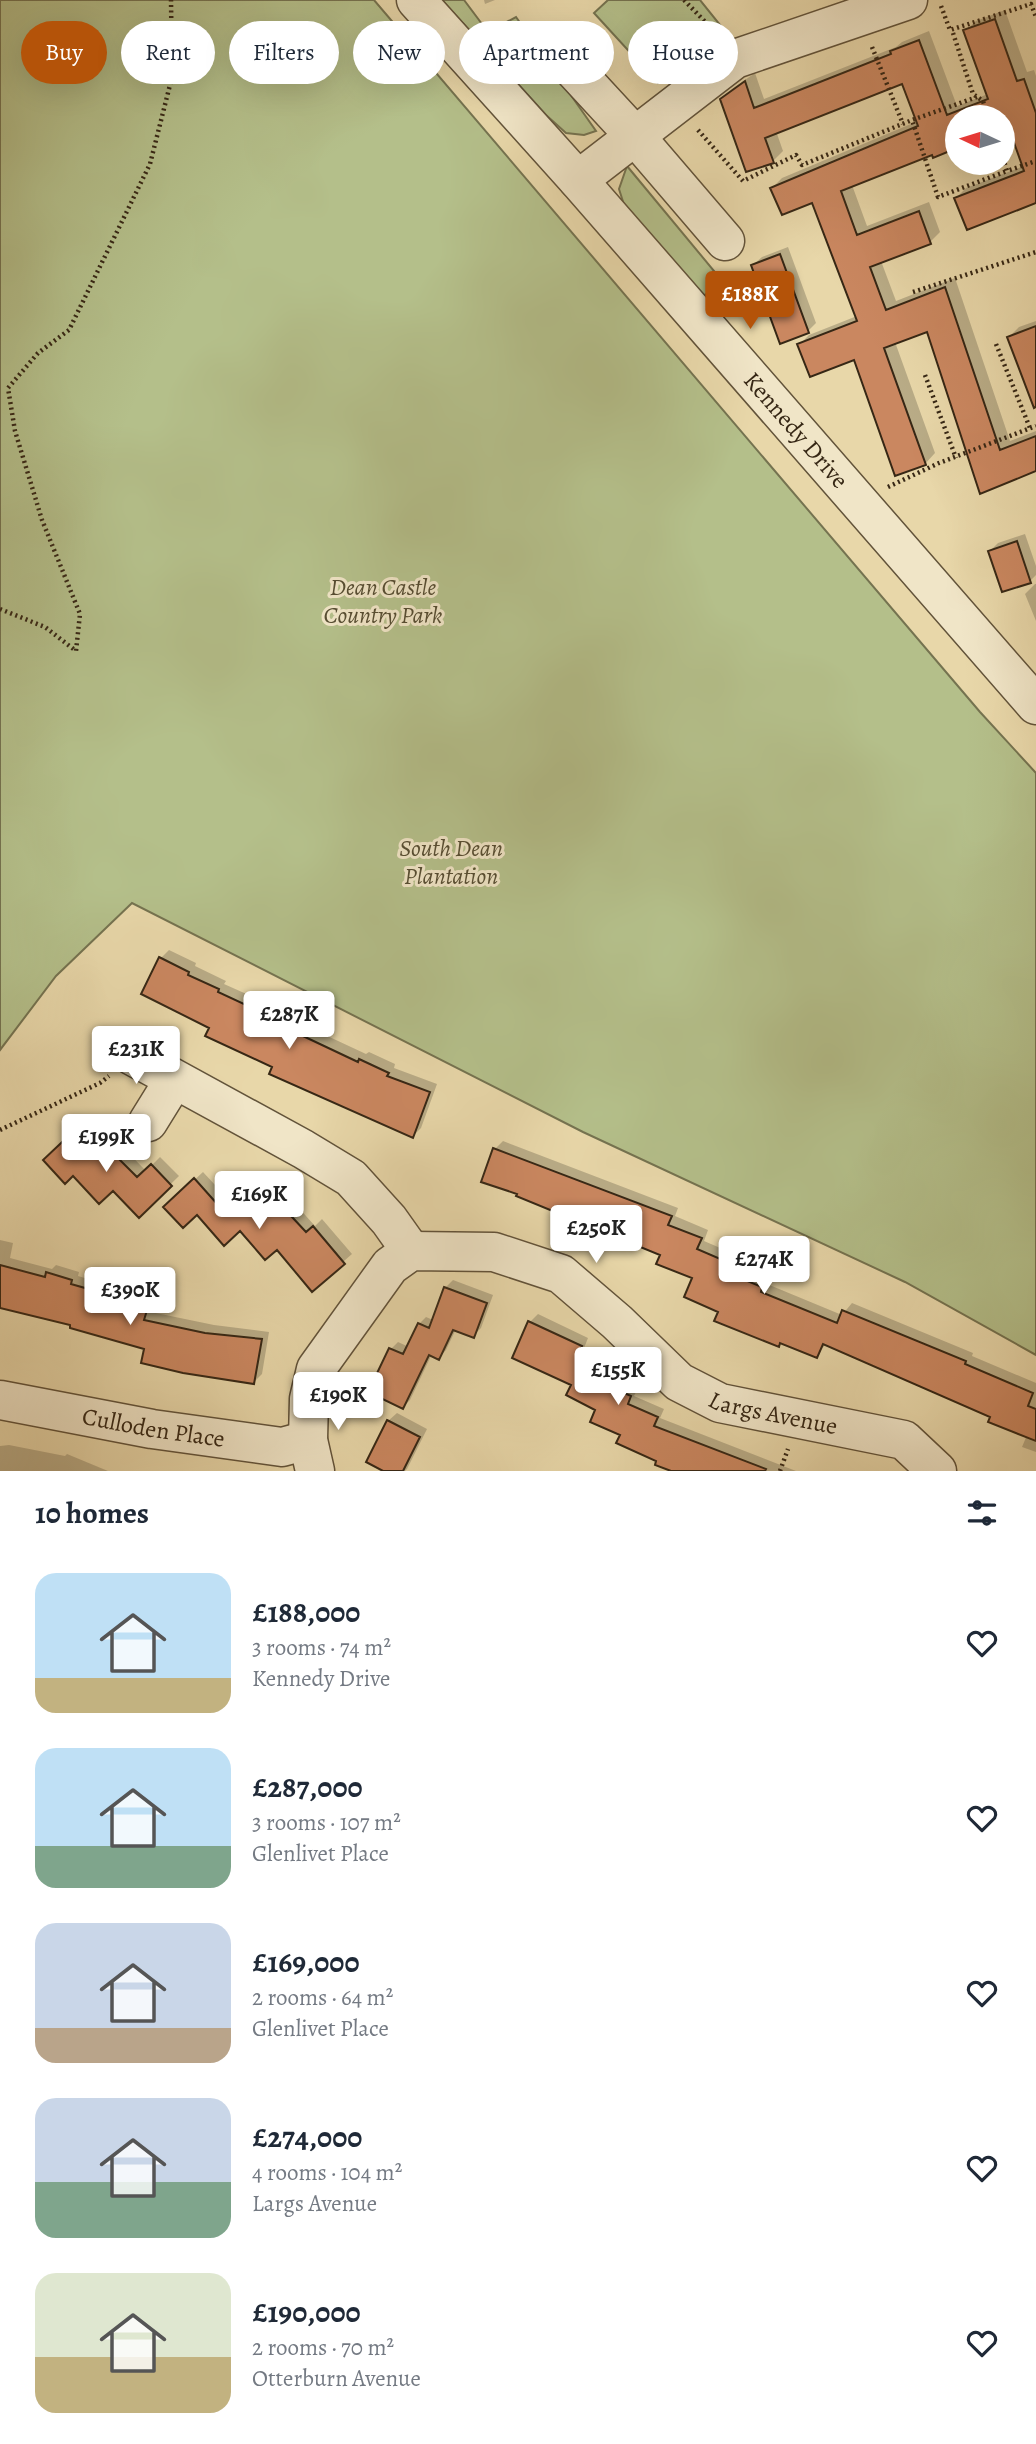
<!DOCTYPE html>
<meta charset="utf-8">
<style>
:root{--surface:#fff;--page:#f6f6f7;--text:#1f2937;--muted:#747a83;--accent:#b45309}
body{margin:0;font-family:Alegreya,serif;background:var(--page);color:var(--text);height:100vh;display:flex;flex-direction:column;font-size:26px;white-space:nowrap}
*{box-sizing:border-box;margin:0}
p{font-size:23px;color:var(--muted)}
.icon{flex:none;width:38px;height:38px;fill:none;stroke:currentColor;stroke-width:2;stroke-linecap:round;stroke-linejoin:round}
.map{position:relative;height:1471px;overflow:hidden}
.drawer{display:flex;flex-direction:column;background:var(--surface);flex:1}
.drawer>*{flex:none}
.banner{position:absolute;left:21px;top:21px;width:994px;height:63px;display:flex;gap:14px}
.needle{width:46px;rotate:274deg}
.controls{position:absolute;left:945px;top:105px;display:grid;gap:14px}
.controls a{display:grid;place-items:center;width:70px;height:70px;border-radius:50%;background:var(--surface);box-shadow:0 7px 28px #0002;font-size:35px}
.price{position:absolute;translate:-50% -60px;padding:0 16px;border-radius:7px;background:#fff;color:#222;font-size:23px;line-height:46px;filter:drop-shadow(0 2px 4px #0008)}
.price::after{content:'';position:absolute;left:50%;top:42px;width:21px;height:16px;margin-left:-10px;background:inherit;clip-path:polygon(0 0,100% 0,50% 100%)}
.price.on{background:var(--accent);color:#fff}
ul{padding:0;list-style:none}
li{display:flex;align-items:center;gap:21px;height:175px;padding:0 35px}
li span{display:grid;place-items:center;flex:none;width:196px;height:140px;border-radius:21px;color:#555}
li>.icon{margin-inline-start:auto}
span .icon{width:84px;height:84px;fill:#fffc;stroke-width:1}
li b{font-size:30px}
h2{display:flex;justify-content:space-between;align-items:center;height:84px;padding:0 35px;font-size:30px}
.pill{padding:0 24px;border-radius:32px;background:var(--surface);box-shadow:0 7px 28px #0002;font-size:24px;line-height:63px}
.pill.on{background:var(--accent);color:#fff}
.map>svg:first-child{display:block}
.green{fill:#b4bf8a;stroke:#757350;stroke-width:2}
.shadow{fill:#0003}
.building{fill:#ca8760;stroke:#362715;stroke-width:2}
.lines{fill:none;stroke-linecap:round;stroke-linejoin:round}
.minor-casing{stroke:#62533a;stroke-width:41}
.path{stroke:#362715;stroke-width:4.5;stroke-dasharray:2 3.5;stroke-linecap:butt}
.minor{stroke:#f0e5c7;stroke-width:38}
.labels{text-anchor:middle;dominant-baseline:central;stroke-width:6;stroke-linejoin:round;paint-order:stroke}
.street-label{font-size:24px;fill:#362715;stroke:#f0e5c7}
.park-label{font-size:24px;font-style:italic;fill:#564d32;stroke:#f0e5c7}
</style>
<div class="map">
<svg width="1036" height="1471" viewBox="0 0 1036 1471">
<rect width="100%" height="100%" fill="#e8d7a9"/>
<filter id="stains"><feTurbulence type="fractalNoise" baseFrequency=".00286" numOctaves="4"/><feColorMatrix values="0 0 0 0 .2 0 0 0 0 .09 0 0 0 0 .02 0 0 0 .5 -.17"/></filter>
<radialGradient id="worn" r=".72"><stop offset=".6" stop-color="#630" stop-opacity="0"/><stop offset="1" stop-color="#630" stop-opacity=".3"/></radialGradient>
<path class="green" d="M 0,0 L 374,0 L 980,712 L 1036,773 L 1036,1355 L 905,1282 L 583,1132 L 132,903 L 56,976 L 0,1050 Z
M 442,0 L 464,0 L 488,32 L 516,17 L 596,131 L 584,135 L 566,133 L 546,115 Z
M 608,0 L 700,0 L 725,31 L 658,83 L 594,13 Z
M 627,166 L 719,277 L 704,297 L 626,211 L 619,189 Z"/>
<path class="shadow" d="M 484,0 L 495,0 L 485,4 Z
M 1005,10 L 1027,72 L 1034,70 L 1036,76 L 1036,201 L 956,198 L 966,188 L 1024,166 L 1010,125 L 1003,128 L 1003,117 L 957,117 L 957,145 L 852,185 L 867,226 L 929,202 L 940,232 L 930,242 L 881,261 L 896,301 L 955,278 L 1010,441 L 1036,431 L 1036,469 L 981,491 L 928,330 L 895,342 L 935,453 L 925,464 L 855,358 L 799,345 L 809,335 L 857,316 L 813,201 L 772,188 L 782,178 L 918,121 L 903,81 L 776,131 L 783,151 L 773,161 L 722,99 L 732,89 L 755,73 L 764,99 L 896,47 L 902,42 L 929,31 L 957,106 L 988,94 L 965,31 L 976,21 Z
M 788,247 L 816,323 L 808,331 L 753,265 L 762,257 Z
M 1036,321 L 1036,409 L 1009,337 L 1019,327 Z
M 1025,534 L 1036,566 L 1036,575 L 1030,581 L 990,551 L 998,543 Z
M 1035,584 L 1036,584 L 1036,621 L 1025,594 Z
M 169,950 L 196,963 L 195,966 L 226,981 L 224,984 L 267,1003 L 270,1000 L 297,1013 L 293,1020 L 366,1054 L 369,1052 L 395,1064 L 394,1068 L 437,1084 L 421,1128 L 413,1136 L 274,1066 L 211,1027 L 161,958 Z
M 86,1121 L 111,1148 L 118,1142 L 146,1171 L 160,1157 L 179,1176 L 139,1215 L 113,1188 L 73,1174 L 45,1160 Z
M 503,1141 L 678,1208 L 675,1216 L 708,1230 L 704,1241 L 739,1256 L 735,1265 L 769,1279 L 767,1284 L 842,1315 L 852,1303 L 973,1353 L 972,1356 L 1036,1383 L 1036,1452 L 1022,1447 L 1027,1435 L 992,1416 L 826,1344 L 816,1356 L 781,1342 L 778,1345 L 721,1311 L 694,1277 L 662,1254 L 520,1193 L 484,1181 L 495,1149 Z
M 203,1172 L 228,1199 L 247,1182 L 272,1210 L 288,1196 L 315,1226 L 322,1219 L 352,1254 L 312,1289 L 277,1247 L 240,1229 L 197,1213 L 174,1199 Z
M 0,1240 L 13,1243 L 10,1258 L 52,1269 L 56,1265 L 79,1272 L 78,1276 L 155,1299 L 151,1312 L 214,1325 L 269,1332 L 262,1374 L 254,1382 L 72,1324 L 0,1293 Z
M 453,1280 L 493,1295 L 481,1328 L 473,1336 L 456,1329 L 446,1350 L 439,1358 L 432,1354 L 410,1400 L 403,1407 L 391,1349 L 398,1342 L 409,1347 L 419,1324 L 426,1317 L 433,1320 L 445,1288 Z
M 538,1314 L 588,1338 L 584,1348 L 614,1364 L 608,1375 L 638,1388 L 634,1396 L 664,1409 L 660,1418 L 796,1471 L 674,1471 L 657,1464 L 659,1460 L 622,1434 L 573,1385 L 514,1357 L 530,1322 Z
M 397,1413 L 427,1429 L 407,1469 L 405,1471 L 387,1471 L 368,1461 L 388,1421 Z
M 9,1445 L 65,1456 L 67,1454 L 108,1471 L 0,1471 L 0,1446 Z"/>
<path class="building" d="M 995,19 L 1017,81 L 1024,79 L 1036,113 L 1036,203 L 967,230 L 954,198 L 1024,171 L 1005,117 L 957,117 L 957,148 L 933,158 L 932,155 L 841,191 L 857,235 L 919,211 L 931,244 L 870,267 L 886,310 L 945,287 L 1000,450 L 1036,436 L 1036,471 L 980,494 L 927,332 L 884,348 L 926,465 L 895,476 L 854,360 L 810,377 L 797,344 L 857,321 L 812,203 L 782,215 L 770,188 L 918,126 L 902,84 L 765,138 L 774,163 L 746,172 L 720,99 L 745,81 L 754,108 L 891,54 L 890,51 L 919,40 L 947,115 L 988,99 L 963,30 Z
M 780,254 L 809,333 L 780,344 L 751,265 Z
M 1036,326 L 1036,407 L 1034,408 L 1007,337 Z
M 1017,541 L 1031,583 L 1002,592 L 988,551 Z
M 159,957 L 189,972 L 188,975 L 219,989 L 218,992 L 259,1011 L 261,1007 L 290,1021 L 286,1028 L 358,1062 L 359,1059 L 389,1073 L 387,1076 L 430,1092 L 413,1138 L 269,1074 L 272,1067 L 205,1036 L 209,1028 L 141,994 Z
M 77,1128 L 102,1155 L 109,1149 L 137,1177 L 151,1164 L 172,1186 L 139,1218 L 113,1191 L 99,1204 L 73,1176 L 65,1184 L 43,1160 Z
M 493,1148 L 672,1216 L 668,1225 L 702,1238 L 697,1249 L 732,1264 L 728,1273 L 762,1287 L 761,1292 L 837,1323 L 842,1310 L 966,1361 L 965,1364 L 1033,1393 L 1028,1406 L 1036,1409 L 1036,1441 L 988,1422 L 990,1417 L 823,1344 L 817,1358 L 780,1343 L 779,1347 L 714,1321 L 718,1312 L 684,1297 L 692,1278 L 656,1264 L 660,1255 L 516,1196 L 517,1194 L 481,1182 Z
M 194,1178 L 219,1206 L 238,1189 L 263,1217 L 279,1203 L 306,1232 L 313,1226 L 345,1264 L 312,1292 L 277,1250 L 265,1260 L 240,1231 L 224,1246 L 197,1215 L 183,1228 L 163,1207 Z
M 0,1265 L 45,1277 L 46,1272 L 72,1280 L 71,1284 L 106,1294 L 105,1296 L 148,1307 L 144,1320 L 205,1333 L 262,1339 L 254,1384 L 183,1373 L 141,1363 L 144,1349 L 70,1328 L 70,1325 L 0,1308 Z
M 444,1287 L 487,1303 L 474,1338 L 453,1330 L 439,1360 L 429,1355 L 403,1409 L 368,1392 L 389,1348 L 403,1354 L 418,1323 L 429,1328 Z
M 528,1321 L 582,1346 L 577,1356 L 607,1372 L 602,1383 L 631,1396 L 628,1404 L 658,1417 L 654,1426 L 766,1469 L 765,1471 L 671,1471 L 655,1465 L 656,1461 L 616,1443 L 620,1435 L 590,1422 L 595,1410 L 566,1395 L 571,1385 L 512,1358 Z
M 387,1420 L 420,1437 L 403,1471 L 383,1471 L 366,1462 Z"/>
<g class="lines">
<defs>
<g id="minor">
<path id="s1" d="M 416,0 L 578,180 L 1036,705"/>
<path d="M 550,44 L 635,136 L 725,241"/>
<path d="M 578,180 L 735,59 L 908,0"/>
<path d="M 131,1055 L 303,1149 L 351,1178 L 389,1220 L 411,1251"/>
<path d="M 148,1122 L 174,1080"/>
<path id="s2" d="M 0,1400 L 152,1429 L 282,1447 L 308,1440"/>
<path id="s3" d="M 315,1471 L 308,1440 L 309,1399 L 316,1369 L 390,1266 L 411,1251 L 494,1252 L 561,1274 L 617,1322 L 679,1382 L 720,1403 L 904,1440 L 937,1471"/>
</g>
</defs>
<use href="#minor" class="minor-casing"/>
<path class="path" d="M 684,0 L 716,33
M 941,6 L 950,30 L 1031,4 L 1036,17
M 953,33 L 973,94 L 983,101 L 988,117
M 872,47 L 903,124
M 977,97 L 912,120 L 938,197 L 1007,171
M 698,130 L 743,181 L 796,155 L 802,165 L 912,120
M 1003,158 L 1007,171 L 1036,161
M 913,292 L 1036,252
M 996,344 L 1030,428
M 925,375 L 956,458
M 888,487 L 939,463 L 1036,426
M 0,609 L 45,627 L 76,651 L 80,614 L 42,520 L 15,431 L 8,388 L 38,353 L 69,330 L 150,164 L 172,77 L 171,0
M 0,1130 L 100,1083 L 109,1076
M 780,1471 L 788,1449"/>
<use href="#minor" class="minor"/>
</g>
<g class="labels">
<g class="street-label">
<text stroke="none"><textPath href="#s1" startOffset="574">Kennedy Drive</textPath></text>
<text stroke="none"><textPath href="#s3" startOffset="670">Largs Avenue</textPath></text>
<text stroke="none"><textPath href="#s2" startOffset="156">Culloden Place</textPath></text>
</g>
<g class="park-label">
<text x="383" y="587">Dean Castle<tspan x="383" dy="28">Country Park</tspan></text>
<text x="451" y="848">South Dean<tspan x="451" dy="28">Plantation</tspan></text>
</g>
</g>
<rect width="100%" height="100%" filter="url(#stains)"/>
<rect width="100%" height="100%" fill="url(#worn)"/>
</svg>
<div class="controls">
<a><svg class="needle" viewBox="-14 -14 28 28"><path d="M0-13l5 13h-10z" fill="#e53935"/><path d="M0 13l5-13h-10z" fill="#747a83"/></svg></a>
</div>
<b class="price on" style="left:750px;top:331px">£188K</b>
<b class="price" style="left:289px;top:1051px">£287K</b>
<b class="price" style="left:136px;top:1086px">£231K</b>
<b class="price" style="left:106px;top:1174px">£199K</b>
<b class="price" style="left:259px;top:1231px">£169K</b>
<b class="price" style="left:596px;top:1265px">£250K</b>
<b class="price" style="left:764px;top:1296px">£274K</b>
<b class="price" style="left:130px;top:1327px">£390K</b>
<b class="price" style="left:618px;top:1407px">£155K</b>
<b class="price" style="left:338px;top:1432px">£190K</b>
<div class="banner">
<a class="pill on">Buy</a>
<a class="pill">Rent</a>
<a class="pill">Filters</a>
<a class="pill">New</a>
<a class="pill">Apartment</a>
<a class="pill">House</a>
</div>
</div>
<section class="drawer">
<h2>10 homes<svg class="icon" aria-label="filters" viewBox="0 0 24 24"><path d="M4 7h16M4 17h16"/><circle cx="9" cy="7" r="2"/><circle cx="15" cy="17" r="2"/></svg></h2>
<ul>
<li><span style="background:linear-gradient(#bfe0f5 75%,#c2b280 0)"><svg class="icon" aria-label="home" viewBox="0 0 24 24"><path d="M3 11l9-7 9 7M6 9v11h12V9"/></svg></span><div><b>£188,000</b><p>3 rooms · 74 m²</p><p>Kennedy Drive</p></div><svg class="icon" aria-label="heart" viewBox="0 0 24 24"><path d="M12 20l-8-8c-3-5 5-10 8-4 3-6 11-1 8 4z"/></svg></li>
<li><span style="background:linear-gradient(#bfe0f5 70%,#7fa58c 0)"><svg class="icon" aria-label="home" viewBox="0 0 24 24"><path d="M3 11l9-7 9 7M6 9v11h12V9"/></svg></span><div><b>£287,000</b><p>3 rooms · 107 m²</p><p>Glenlivet Place</p></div><svg class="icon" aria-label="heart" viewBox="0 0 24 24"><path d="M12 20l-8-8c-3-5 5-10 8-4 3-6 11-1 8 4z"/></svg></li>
<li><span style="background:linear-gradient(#c9d6e8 75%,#b9a48a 0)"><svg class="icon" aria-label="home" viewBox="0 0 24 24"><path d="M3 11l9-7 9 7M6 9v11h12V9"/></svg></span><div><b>£169,000</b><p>2 rooms · 64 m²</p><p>Glenlivet Place</p></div><svg class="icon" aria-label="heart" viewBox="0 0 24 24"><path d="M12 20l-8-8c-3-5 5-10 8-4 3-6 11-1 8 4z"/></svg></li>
<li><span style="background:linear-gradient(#c9d6e8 60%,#7fa58c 0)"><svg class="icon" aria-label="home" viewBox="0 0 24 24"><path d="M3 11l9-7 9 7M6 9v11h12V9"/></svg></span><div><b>£274,000</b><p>4 rooms · 104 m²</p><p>Largs Avenue</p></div><svg class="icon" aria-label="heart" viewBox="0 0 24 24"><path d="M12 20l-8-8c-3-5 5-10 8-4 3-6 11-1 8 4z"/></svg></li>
<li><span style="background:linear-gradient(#dfe7d0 60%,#c2b280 0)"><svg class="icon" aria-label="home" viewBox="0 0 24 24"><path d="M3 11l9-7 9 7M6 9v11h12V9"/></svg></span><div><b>£190,000</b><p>2 rooms · 70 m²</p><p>Otterburn Avenue</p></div><svg class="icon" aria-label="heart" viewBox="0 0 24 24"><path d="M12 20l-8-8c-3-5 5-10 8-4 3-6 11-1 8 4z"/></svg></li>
</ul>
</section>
